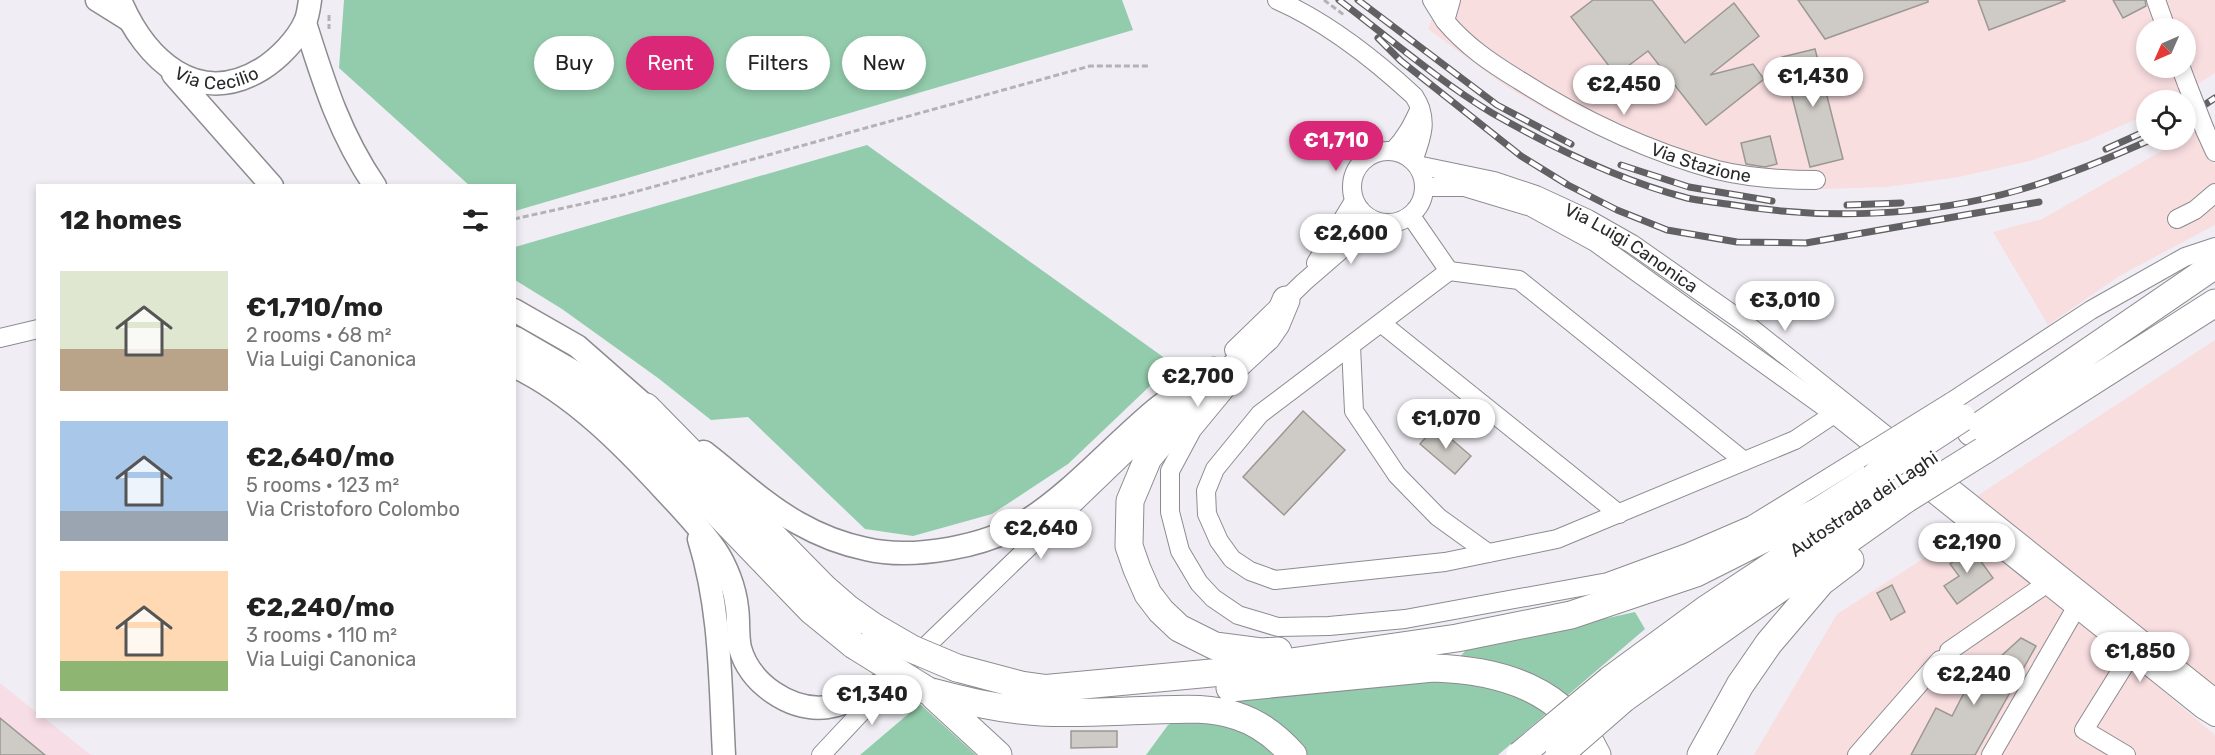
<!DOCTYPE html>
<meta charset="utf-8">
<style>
:root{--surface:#fff;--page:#f6f6f6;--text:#222;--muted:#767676;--accent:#db2777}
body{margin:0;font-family:Rubik,sans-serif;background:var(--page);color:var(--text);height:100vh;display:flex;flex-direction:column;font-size:22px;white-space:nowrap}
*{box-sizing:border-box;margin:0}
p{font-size:20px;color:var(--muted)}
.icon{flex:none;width:33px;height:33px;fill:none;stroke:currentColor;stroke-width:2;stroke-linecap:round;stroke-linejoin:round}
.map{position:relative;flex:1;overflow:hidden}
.sheet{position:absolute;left:36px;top:184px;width:480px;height:534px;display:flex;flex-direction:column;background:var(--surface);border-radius:0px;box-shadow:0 3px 9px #0003}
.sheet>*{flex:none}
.banner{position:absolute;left:534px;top:36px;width:570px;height:54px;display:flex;gap:12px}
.needle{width:39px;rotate:225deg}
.controls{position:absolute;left:2136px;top:18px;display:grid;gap:12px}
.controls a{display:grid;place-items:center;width:60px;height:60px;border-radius:50%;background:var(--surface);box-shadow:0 3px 9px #0003;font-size:30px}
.price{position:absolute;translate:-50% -51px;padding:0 14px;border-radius:21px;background:#fff;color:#222;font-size:20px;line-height:39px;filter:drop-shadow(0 2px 3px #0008)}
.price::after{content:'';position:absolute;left:50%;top:36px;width:18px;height:14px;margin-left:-9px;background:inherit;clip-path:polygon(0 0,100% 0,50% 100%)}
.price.current{background:var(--accent);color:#fff}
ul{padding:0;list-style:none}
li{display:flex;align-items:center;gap:18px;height:150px;padding:0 24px}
li span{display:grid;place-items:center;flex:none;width:168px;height:120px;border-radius:0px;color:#555}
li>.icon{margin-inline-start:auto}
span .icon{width:72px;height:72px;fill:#fffc;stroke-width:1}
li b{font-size:26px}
h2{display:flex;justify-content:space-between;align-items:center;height:72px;padding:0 24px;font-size:26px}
.tag{padding:0 21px;border-radius:27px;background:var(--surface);box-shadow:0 3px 9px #0003;font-size:21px;line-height:54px}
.tag.current{background:var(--accent);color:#fff}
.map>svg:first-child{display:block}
.industrial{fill:#f9dee0}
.education{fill:#f7dde5}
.green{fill:#93ccac}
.building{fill:#cecbc6;stroke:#9b9893;stroke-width:1.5}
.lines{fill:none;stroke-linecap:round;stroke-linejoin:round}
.minor-casing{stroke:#8d8b90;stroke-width:20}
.major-casing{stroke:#8d8b90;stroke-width:25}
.highway-casing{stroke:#8d8b90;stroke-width:29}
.path{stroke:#b4b2b7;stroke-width:3;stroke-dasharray:6 3;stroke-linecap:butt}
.minor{stroke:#fff;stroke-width:18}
.major{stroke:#fff;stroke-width:22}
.highway{stroke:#fff;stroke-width:27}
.rail-casing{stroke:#616063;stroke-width:7}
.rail{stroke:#fff;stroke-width:4.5;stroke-dasharray:14;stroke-linecap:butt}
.minor-bridge-casing{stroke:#8d8b90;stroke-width:20;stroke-linecap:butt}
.highway-bridge-casing{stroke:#8d8b90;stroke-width:29;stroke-linecap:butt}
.minor-bridge{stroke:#fff;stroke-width:18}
.highway-bridge{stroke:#fff;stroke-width:27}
.labels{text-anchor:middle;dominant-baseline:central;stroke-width:6;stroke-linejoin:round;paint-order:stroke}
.street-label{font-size:18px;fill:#2a292b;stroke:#fff}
</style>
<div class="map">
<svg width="2215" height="755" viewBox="0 0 2215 755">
<rect width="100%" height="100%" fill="#f0eef4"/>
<path class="industrial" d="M 1439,0 L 2152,0 L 2162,28 L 2146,28 L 2146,68 L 2176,68 L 2185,92 L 2170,100 L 2146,100 L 2146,114 L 2141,117 L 2089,140 L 2030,161 L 1959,177 L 1887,187 L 1825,189 L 1765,186 L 1698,174 L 1636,153 L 1562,119 L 1507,87 L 1428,29 Z
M 2163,0 L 2215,0 L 2215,73 L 2195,86 L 2186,61 L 2186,28 L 2174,28 Z
M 2199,129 L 2215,165 L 2215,225 L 2121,275 L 2048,325 L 1993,232 L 2042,219 L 2181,140 L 2186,140 L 2186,137 Z
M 2215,340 L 2215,688 L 1977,496 Z
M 1971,528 L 2215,735 L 2215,755 L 1754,755 L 1837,614 Z"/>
<path class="education" d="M 0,683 L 37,713 L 38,717 L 43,717 L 91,755 L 0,755 Z"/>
<path class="green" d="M 344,0 L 1122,0 L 1133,30 L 515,211 L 514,186 L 470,186 L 339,68 Z
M 867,145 L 1173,364 L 1068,464 L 992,514 L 913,536 L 865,529 L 748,417 L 711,420 L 658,378 L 562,309 L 515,280 L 515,247 Z
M 1635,612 L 1645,629 L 1498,755 L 1146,755 L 1168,725 L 1228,698 L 1445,673 L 1467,649 Z
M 920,704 L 976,755 L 860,755 Z"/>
<path class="building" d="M 1593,0 L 1652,0 L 1685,43 L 1734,3 L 1759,36 L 1710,75 L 1753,64 L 1764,79 L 1706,125 L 1648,51 L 1616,75 L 1571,17 Z
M 1798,0 L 1928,0 L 1928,2 L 1825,39 Z
M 1978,0 L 2064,0 L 2065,1 L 1989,30 Z
M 2113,0 L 2145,0 L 2146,6 L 2123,18 Z
M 1815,49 L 1843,159 L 1810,167 L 1782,57 Z
M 1770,136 L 1777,164 L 1765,167 L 1746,164 L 1741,143 Z
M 1303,411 L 1345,450 L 1284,515 L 1243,477 Z
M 1436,426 L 1471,456 L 1455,474 L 1420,444 Z
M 1962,544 L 1967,551 L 1972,549 L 1993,578 L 1957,604 L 1944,586 L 1959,576 L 1950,564 L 1957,559 L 1951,552 Z
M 1892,585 L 1905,612 L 1891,620 L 1877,593 Z
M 2021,638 L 2036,646 L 1975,755 L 1911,755 L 1936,708 L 1952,716 L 1967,687 L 1948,668 L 1951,662 L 1958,659 L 1985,685 L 1999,658 Z
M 0,718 L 45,755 L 0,755 Z
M 1071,731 L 1117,731 L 1117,747 L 1071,748 Z"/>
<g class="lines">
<defs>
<g id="minor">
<path d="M 1277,0 C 1327,22 1374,59 1414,96 C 1429,119 1422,137 1413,161"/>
<path d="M 1432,0 L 1445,21"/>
<path id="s1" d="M 1451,0 L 1445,21 C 1466,46 1491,63 1519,80 C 1580,119 1647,151 1717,170 C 1750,178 1783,180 1816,180"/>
<path d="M 2156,0 L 2166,28"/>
<path d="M 2181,68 L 2187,84"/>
<path d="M 2205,130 L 2215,152"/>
<circle cx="1388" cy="187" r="36"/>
<path d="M 1393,151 C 1406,138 1413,124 1420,108"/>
<path id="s2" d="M 1417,165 L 1494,181 L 1536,195 L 1588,219 L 1632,244 L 1745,323 L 2215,698"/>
<path d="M 1425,187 L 1464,187 L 1531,207 L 1595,242 L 1834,414 L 2202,709 L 2215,717"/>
<path d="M 1411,216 L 1449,271 L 1260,414 L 1215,469 L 1206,491 L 1207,514 L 1219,541 L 1232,559 L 1250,571 L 1275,580 L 1445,562 L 1557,539 L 1795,440 L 1834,414"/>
<path d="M 2177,219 L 2195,210 L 2215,193"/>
<path d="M 1316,263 L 1354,201"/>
<path d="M 1449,271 L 1519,280 L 1744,461"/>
<path d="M 1381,323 L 1619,514"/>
<path d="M 0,338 L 38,329"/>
<path d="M 1351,346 L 1354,411 L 1397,475 L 1438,517 L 1488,553"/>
<path d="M 1234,350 L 1304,282 L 1341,250 L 1380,223"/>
<path d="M 1225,390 L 1192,430 L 1170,471 L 1170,512 L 1180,551 L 1199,583 L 1213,598 L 1238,615 L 1278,627 L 1329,626 L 1405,619 L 1608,582 L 1687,553 L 1752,525 L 1859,459"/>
<path d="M 1951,402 L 2091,310 L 2185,257 L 2215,247"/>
<path d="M 1949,651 L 2046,584"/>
<path d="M 821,755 L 897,674 L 1171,410"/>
<path d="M 1857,755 L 1940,660"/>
<path d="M 1991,755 L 2076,608"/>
<path d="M 2126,755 L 2084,730 L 2132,653"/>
</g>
<g id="major">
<path d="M 97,0 L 129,20"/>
<path id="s3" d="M 120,0 C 145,59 197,109 262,69 C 278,59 297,40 305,22 C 308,16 309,7 310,0"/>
<path d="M 305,23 C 324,83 339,133 375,186"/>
<path d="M 173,74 L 272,186"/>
<path d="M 514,310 L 577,346 L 659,418"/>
<path d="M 514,366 C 574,395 623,445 667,493 C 684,511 701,529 715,549 C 726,565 735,588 737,608 C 739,621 737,635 740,648 C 750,684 791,712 828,707 C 853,703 876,686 897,674"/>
<path d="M 704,452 C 735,476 764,504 798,523 C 819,535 842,544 866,549 C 913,560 987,547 1028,520 C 1074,490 1112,446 1155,410 C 1173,395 1195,383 1214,369"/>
<path d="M 699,539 C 721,610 720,681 724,755"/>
</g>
<path id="highway" d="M 514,340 L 571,373 L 600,395 L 633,425 L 811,610 L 854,645
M 646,407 L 824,588 L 847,608 L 874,627
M 1971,432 L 2215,265
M 1983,451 L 2215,303
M 1278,651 L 1261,652 L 1215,646 L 1179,628 L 1161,611 L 1148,594 L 1137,569 L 1129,546 L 1130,501 L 1148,458 L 1188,410 L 1267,337 L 1276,324 L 1286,300
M 957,668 L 1021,685 L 1057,690
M 1610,680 L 1708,608 L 1873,499
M 1230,688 L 1433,668 C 1501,670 1565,689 1597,755
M 1041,689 L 1222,672 L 1457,638 L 1571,615 L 1696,573 L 1819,511 L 1877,474
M 928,691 C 966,701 1002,710 1041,712 C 1079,714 1117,711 1155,710 C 1182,709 1211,707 1237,716 C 1259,723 1278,738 1293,755
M 934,696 L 998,755
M 1623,699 L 1906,499
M 1701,755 L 1740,685 L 1769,643 L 1821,582 L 1850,560"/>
</defs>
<use href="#minor" class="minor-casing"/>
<use href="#major" class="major-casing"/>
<use href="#highway" class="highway-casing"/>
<path class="path" d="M 1324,0 L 1344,15
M 329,15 L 329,29
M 514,219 L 627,194 L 1090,66 L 1148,66"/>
<use href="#minor" class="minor"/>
<use href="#major" class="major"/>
<use href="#highway" class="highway"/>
<defs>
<path id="rail" d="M 1339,0 C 1389,38 1439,81 1492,113 C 1553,148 1619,180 1687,198 C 1700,201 1714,202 1727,204 C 1823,220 1925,217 2019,190 C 2064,177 2107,159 2150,140
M 1358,0 L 1497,105 L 1571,144
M 1378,38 L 1401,61 L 1521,156 L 1568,185 L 1617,210 L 1667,230 L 1737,242 L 1806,243 L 2039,202
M 2186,117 L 2215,98
M 2106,149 L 2146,131
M 1621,165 L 1689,187 L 1772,201
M 1847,205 L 1901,203"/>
</defs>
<use href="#rail" class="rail-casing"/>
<use href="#rail" class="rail"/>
<defs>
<path id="minor-bridge" d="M 2187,84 L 2205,130
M 1859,459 L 1951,402"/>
<path id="highway-bridge" d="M 1877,474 L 1962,418
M 1906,499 L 1983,451
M 874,627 L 912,649 L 957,668
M 854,645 L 928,691
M 1520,755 L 1610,680
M 1559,755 L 1623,699"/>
</defs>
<use href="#minor-bridge" class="minor-bridge-casing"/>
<use href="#highway-bridge" class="highway-bridge-casing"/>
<use href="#minor-bridge" class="minor-bridge"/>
<use href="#highway-bridge" class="highway-bridge"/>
</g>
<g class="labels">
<g class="street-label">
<text stroke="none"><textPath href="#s3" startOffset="135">Via Cecilio</textPath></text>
<text stroke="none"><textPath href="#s1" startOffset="318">Via Stazione</textPath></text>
<text stroke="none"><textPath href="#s2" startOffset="232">Via Luigi Canonica</textPath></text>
<text transform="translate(1864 504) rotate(-34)">Autostrada dei Laghi</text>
</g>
</g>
</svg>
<div class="controls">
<a><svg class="needle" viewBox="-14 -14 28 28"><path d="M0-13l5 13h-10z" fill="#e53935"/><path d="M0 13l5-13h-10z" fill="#767676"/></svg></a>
<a><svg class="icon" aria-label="locate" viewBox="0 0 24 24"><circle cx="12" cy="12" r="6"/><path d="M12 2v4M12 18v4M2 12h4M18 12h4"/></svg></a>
</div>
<b class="price" style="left:1813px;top:108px">€1,430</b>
<b class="price" style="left:1624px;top:116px">€2,450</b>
<b class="price current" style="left:1336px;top:172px">€1,710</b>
<b class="price" style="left:1351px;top:265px">€2,600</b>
<b class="price" style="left:1785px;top:332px">€3,010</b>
<b class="price" style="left:1198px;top:408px">€2,700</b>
<b class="price" style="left:1446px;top:450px">€1,070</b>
<b class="price" style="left:1041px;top:560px">€2,640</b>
<b class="price" style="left:1967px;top:574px">€2,190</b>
<b class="price" style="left:2140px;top:683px">€1,850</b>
<b class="price" style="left:1974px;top:706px">€2,240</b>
<b class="price" style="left:872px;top:726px">€1,340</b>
<div class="banner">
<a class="tag">Buy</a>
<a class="tag current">Rent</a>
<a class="tag">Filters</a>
<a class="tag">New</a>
</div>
<section class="sheet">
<h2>12 homes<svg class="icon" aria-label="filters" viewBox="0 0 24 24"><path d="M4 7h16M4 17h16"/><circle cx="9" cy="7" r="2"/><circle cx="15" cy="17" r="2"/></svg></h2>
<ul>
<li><span style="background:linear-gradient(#dfe7d0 65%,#b9a48a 0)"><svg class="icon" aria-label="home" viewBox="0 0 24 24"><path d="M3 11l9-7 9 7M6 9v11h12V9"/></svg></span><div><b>€1,710/mo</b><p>2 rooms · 68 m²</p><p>Via Luigi Canonica</p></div></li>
<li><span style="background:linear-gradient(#a9c7e8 75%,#9aa5b1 0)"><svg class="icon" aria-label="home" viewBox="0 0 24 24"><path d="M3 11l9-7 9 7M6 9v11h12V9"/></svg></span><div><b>€2,640/mo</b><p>5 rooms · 123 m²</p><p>Via Cristoforo Colombo</p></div></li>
<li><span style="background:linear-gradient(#ffd9b3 75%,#8fb573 0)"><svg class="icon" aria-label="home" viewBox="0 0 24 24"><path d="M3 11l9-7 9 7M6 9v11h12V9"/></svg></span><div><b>€2,240/mo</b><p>3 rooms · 110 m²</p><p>Via Luigi Canonica</p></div></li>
</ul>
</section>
</div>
